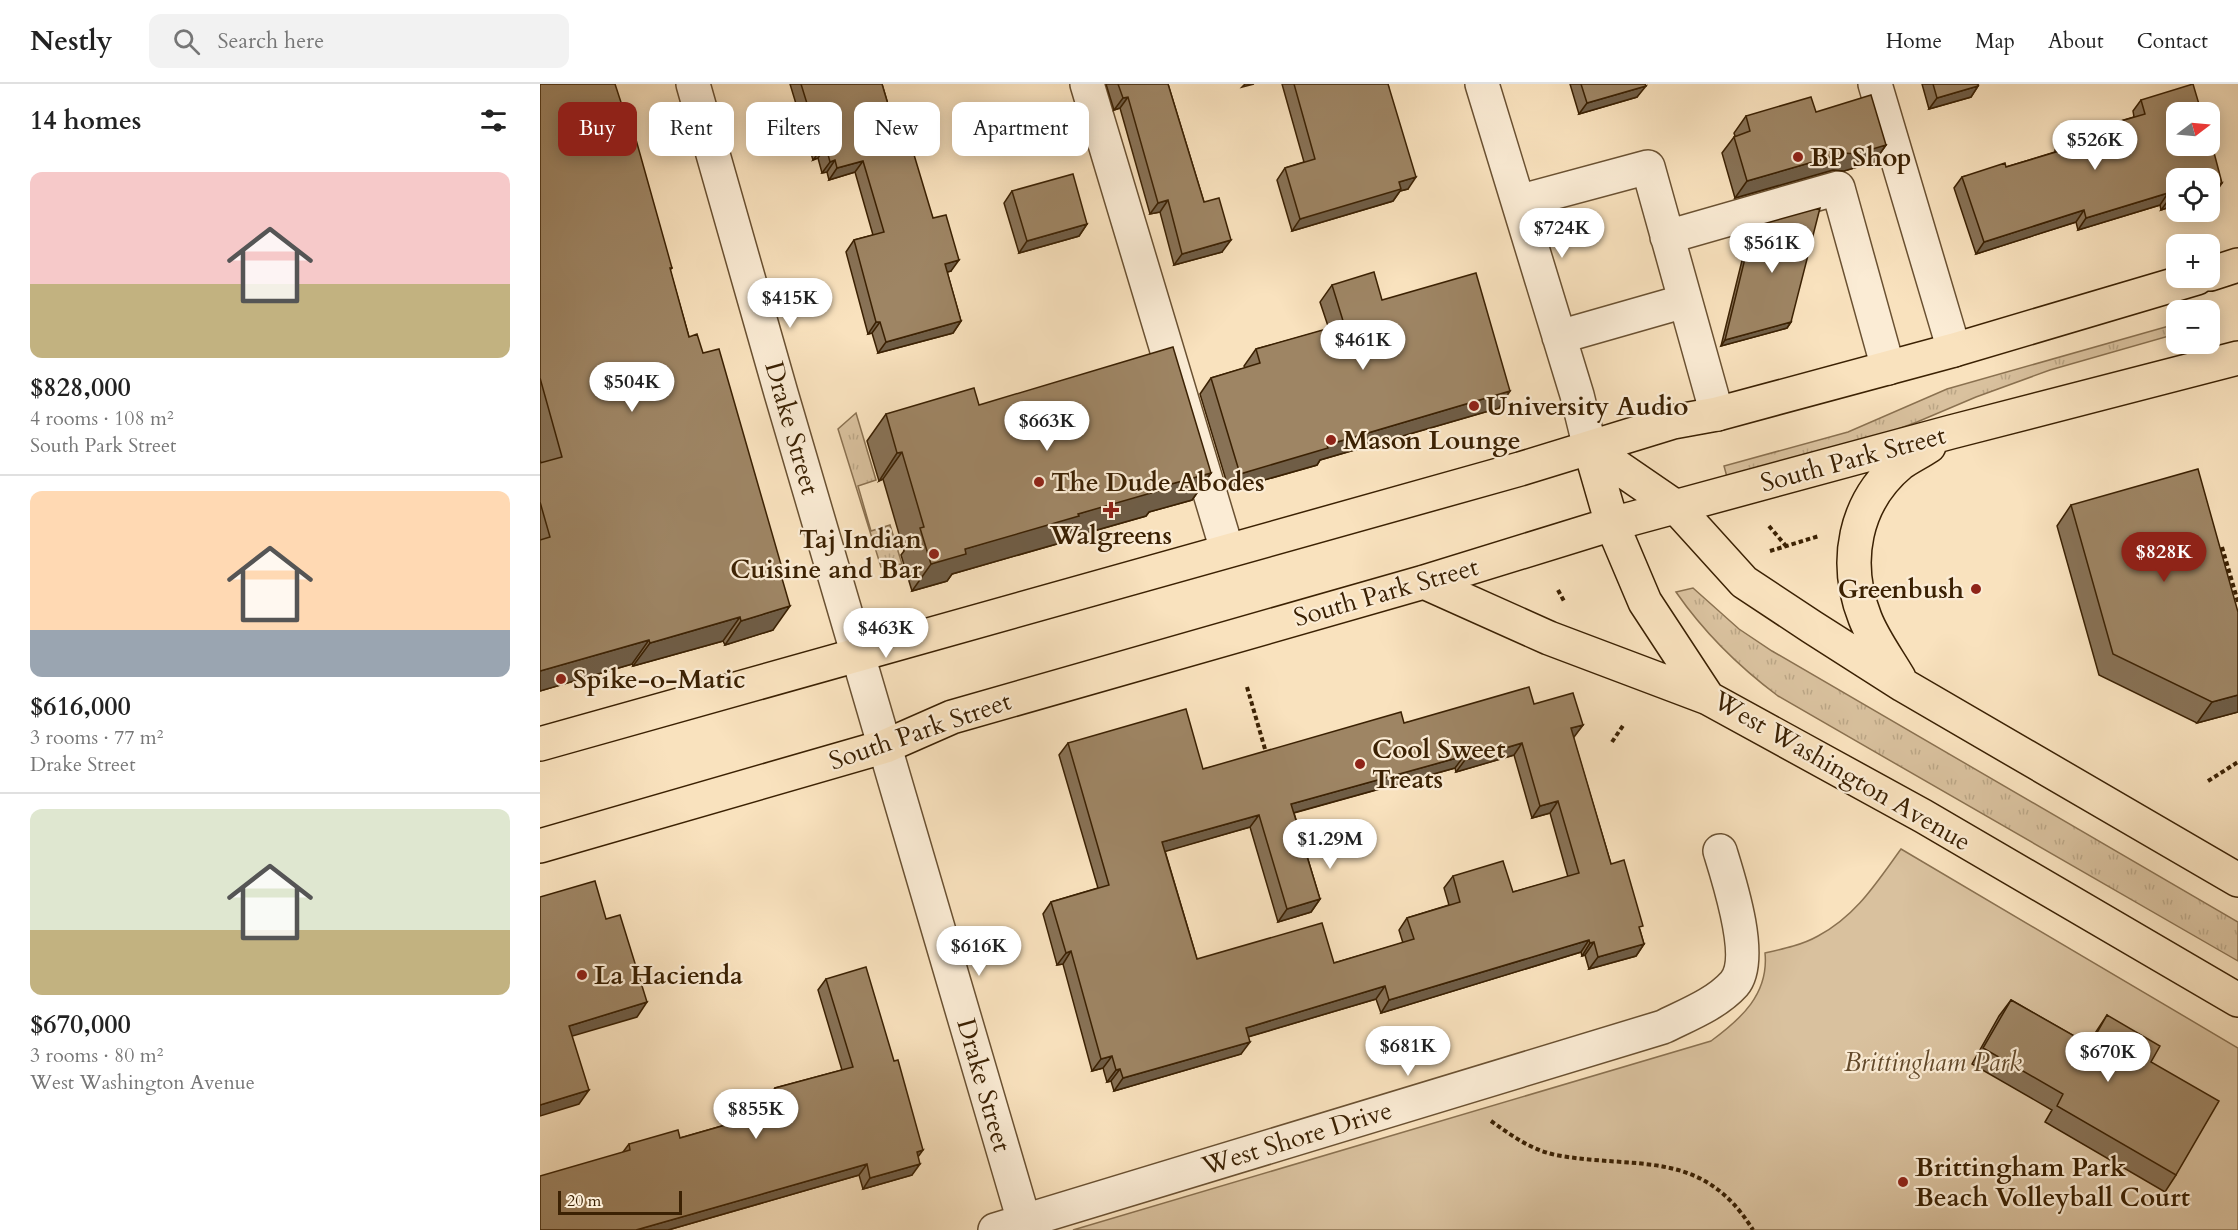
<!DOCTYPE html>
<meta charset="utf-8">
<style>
:root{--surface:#fff;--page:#f2f2f2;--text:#222;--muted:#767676;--line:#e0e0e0;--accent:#8f2418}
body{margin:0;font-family:Cardo,serif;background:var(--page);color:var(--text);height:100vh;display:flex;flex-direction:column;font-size:22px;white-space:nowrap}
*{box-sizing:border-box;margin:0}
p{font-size:20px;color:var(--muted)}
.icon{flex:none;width:33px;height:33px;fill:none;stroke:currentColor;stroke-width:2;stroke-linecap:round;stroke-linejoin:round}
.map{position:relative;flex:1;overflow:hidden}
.drawer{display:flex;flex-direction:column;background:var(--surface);width:540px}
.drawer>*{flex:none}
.top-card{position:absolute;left:18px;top:18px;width:570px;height:54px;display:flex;gap:12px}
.needle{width:39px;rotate:74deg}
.buttons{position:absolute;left:1626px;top:18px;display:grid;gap:12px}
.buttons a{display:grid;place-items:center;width:54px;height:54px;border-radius:12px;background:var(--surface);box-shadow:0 3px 15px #0003;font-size:30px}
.scale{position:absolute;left:18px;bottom:15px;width:124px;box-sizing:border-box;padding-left:6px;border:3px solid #3b2103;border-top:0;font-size:16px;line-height:21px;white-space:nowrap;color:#3b2103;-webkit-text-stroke:4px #fbecd5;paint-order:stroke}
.price{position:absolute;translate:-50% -51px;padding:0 14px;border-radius:21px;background:#fff;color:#222;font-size:20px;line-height:39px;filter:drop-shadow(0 2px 3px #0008)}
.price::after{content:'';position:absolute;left:50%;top:36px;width:18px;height:14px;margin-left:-9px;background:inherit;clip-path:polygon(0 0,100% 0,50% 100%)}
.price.current{background:var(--accent);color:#fff}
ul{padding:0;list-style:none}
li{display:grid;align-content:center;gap:12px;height:318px;padding:0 30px}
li+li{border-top:2px solid var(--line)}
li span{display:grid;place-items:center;height:186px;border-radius:12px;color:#555}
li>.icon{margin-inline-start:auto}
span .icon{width:108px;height:108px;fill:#fffc;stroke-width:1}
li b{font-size:26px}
h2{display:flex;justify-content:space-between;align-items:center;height:72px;padding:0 30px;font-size:26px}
.chip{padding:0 21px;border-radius:12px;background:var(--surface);box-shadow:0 3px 15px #0003;font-size:21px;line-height:54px}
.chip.current{background:var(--accent);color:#fff}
header{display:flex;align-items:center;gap:36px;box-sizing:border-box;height:84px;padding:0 30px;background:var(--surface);border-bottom:2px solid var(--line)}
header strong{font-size:28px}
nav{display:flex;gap:33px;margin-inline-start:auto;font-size:21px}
.search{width:420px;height:54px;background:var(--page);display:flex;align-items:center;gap:15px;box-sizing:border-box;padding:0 21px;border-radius:12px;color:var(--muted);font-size:22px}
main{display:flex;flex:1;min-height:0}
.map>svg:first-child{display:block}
.grass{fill:url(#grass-tufts);stroke:#8a7150;stroke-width:1.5}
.green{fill:#d9c19e;stroke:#8a7150;stroke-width:1.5}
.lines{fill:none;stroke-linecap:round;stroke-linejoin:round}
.minor-casing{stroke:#6a5132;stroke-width:36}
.major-casing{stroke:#3b2103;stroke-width:36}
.path{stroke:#3b2103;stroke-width:4;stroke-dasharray:4.5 3;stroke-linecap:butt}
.minor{stroke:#fbecd5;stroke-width:33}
.major{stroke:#f9e2be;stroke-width:33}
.wall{fill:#887256;stroke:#3b2103;stroke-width:1.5;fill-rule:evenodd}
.shaded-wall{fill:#6f5d46;stroke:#3b2103;stroke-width:1.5}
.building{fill:#9e8564;stroke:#3b2103;stroke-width:1.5;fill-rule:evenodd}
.poi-dot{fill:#8f2418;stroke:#fbecd5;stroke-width:2}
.labels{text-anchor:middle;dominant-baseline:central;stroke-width:4.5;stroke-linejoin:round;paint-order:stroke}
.poi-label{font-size:26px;font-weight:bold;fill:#3b2103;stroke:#fbecd5;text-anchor:start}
.street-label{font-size:26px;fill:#3b2103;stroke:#fbecd5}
.park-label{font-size:26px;font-style:italic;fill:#62492a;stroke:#fbecd5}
</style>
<header>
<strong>Nestly</strong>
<div class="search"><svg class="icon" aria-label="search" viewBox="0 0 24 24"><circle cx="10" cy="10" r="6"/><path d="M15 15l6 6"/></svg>Search here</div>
<nav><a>Home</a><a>Map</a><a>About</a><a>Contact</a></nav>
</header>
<main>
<section class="drawer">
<h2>14 homes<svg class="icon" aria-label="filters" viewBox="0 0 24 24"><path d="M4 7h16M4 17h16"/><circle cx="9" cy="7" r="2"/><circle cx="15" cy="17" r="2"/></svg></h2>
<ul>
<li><span style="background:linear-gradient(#f6c9c9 60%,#c2b280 0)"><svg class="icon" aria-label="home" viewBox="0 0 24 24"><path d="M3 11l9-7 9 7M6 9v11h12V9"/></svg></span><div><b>$828,000</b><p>4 rooms · 108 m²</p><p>South Park Street</p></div></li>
<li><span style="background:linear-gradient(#ffd9b3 75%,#9aa5b1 0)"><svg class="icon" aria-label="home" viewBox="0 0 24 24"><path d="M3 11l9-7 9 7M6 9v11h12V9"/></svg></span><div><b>$616,000</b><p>3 rooms · 77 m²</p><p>Drake Street</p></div></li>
<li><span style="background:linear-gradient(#dfe7d0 65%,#c2b280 0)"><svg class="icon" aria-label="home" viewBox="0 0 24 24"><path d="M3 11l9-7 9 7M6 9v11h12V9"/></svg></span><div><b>$670,000</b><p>3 rooms · 80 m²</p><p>West Washington Avenue</p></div></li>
</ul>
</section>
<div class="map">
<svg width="1698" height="1146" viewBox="0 0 1698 1146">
<defs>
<pattern id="grass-tufts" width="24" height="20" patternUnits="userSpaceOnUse" patternTransform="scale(1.5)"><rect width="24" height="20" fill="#d9c19e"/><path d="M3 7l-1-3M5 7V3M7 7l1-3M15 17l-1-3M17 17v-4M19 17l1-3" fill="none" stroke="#bba686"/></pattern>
</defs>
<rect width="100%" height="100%" fill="#f9e2be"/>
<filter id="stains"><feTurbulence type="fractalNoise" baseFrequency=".00333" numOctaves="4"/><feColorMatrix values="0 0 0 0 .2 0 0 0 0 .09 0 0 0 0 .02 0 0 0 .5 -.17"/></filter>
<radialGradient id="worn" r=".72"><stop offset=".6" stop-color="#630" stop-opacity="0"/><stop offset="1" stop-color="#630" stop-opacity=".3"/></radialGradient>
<path class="grass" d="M 1636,240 L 1636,250 L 1510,286 L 1436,313 L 1377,338 L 1342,351 L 1187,393 L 1184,382 L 1308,348 L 1407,305 Z
M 316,329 L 336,396 L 318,402 L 331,447 L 350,441 L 362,480 L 341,483 L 298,345 Z
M 1153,504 L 1199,545 L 1232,567 L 1698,838 L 1698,877 L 1238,612 C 1198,582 1165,550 1136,508 Z"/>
<path class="green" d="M 1361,765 L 1698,964 L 1698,1146 L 533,1146 L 1171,957 C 1201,935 1229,910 1225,869 C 1243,865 1262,861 1278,852 C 1316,832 1337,798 1361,765 Z"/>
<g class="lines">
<defs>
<path id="minor" d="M 153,0 L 241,309 L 484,1137
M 547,0 L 687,466
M 942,0 L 1037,311 L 1050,364
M 1335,0 L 1414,266
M 978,118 L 1108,83 L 1177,330
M 1127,153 L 1298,104 L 1348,284
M 1019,253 L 1145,217
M 455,1146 L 1123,943 C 1147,931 1176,920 1194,900 C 1215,876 1189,796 1180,767"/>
<path id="major" d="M 1670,190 L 1698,181
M 1050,364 L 1136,423 L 1204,498 L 1272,543 L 1363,601 L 1698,796
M 1050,364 L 1072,440 L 1105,518 L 1168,614
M 884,498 L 1009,554 L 1168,614 L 1383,732 L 1698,916
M 1359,594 C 1348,575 1333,555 1325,534 C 1303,478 1314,418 1361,379 C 1370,373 1380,368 1389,362
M 0,660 L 980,385 L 1133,338 L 1177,330 L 1414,266 L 1657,194
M 0,762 L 346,662 L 412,633 L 884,498 L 1072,440 L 1411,348 L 1698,274"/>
</defs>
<use href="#minor" class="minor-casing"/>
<use href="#major" class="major-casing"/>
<path class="path" d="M 1229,442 L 1246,462
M 1682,463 L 1698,518
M 1230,467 L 1279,452
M 1018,506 L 1025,519
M 707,603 L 727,672
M 1072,658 L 1084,640
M 1668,697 L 1698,678
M 951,1037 C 971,1051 991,1066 1016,1071 C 1096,1086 1162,1063 1213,1146"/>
<use href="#minor" class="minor"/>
<use href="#major" class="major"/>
</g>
<path class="wall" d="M 0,0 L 132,184 L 130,186 L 149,253 L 163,269 L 242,494 L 233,546 L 185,561 L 183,557 L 93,582 L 92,580 L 0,607 L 0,379 L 1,379 L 0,376 Z
M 250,0 L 342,0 L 350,27 L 393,134 L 411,187 L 407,188 L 421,237 L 413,249 L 338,269 L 332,249 L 328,250 L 306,168 L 314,156 L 333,151 L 315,88 L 289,96 L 287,88 L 282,89 L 278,74 L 273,76 Z
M 566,0 L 628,0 L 664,118 L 682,168 L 634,181 L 620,128 L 610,130 L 580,24 L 574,26 Z
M 742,0 L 848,0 L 868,105 L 860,107 L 853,117 L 752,147 L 737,96 L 745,84 L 764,78 Z
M 1030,0 L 1105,0 L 1097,13 L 1039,30 Z
M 1382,0 L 1438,0 L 1438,2 L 1431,13 L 1389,25 Z
M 1601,16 L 1673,65 L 1674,111 L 1670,112 L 1670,94 L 1636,121 L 1621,126 L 1620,121 L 1538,146 L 1536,138 L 1436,170 L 1414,104 L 1422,93 L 1466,83 L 1515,68 L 1515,66 L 1523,54 L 1594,33 L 1593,27 Z
M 1276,28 L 1346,61 L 1334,78 L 1304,87 L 1293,86 L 1195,114 L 1182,69 L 1194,53 L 1195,52 L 1194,49 L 1206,32 Z
M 472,107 L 547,140 L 539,152 L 479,169 L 464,119 Z
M 1209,144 L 1251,238 L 1247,244 L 1181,262 L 1207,156 L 1205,150 Z
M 792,201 L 842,216 L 959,324 L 780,376 L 777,381 L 689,406 L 660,310 L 671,294 L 705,284 L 704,282 L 716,265 L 789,245 L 780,218 Z
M 439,321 L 671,389 L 652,416 L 609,428 L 606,432 L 522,456 L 520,459 L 412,490 L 407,497 L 372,507 L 361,471 L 364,467 L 343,395 L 339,397 L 327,357 L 346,330 Z
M 1531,421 L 1698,628 L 1657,639 L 1559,591 L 1517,442 Z
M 994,620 L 1043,641 L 1033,653 L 1071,780 L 1100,846 L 1104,860 L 1096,872 L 1049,885 L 1045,871 L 1042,872 L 1041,868 L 841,929 L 836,915 L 708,953 L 701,970 L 574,1007 L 571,997 L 567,998 L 563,984 L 552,987 L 523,880 L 517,881 L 503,830 L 511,818 L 558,804 L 519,671 L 528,659 L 663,685 L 864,639 ZM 974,671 L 992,734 L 1010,729 L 1028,793 L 973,808 L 913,792 L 904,804 L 909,821 L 867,834 L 859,846 L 863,859 L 794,879 L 657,875 L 625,767 L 710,743 L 738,838 L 771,828 L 780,815 L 754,729 L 915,684 L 916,688 Z
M 286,895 L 354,977 L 378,1073 L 372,1091 L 323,1105 L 319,1091 L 128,1146 L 0,1146 L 83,1068 L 89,1060 L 140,1054 L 231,1028 L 227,1015 L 235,1004 L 302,986 L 278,906 Z
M 1471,916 L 1548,960 L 1567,931 L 1611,978 L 1636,1091 L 1625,1108 L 1505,1038 L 1512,1026 L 1432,980 L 1459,932 Z"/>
<path class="shaded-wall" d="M 705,0 L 714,0 L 702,3 Z
M 1106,2 L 1097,13 L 1039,30 L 1047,19 Z
M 1438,2 L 1431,13 L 1389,25 L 1397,14 Z
M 588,13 L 580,24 L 574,26 L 583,14 Z
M 1346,61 L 1334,78 L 1304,87 L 1293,86 L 1195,114 L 1207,97 L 1304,69 Z
M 286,63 L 278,74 L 273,76 L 281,65 Z
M 295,76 L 287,88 L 282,89 L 290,78 Z
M 323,77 L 315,88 L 289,96 L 297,84 Z
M 876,93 L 868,105 L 860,107 L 853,117 L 752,147 L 760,135 L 859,98 Z
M 1682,99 L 1674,111 L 1670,112 L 1670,103 Z
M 1628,109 L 1620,121 L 1538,146 L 1546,134 Z
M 1636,112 L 1636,121 L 1621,126 L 1630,114 Z
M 628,116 L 620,128 L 610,130 L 618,119 Z
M 1544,126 L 1536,138 L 1436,170 L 1444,158 Z
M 547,140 L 539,152 L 479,169 L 487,157 Z
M 691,156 L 682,168 L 634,181 L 642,170 Z
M 419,176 L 411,187 L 397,191 L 405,180 Z
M 421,237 L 413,249 L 338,269 L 346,258 Z
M 336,238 L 340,238 L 332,249 L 328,250 Z
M 1251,238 L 1247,244 L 1181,262 L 1185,256 Z
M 970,307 L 959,324 L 780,376 L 777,381 L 689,406 L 700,390 L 787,361 Z
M 362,368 L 343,395 L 339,397 L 357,369 Z
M 671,389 L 652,416 L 609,428 L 606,432 L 522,456 L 520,459 L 412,490 L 407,497 L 372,507 L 391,480 L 425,465 L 538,430 L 624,402 Z
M 250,522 L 233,546 L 185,561 L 201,537 Z
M 200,533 L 183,557 L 93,582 L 110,559 Z
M 109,556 L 92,580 L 0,607 L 0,587 Z
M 1698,611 L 1698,628 L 1657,639 L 1672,618 Z
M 1043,641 L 1034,653 L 1022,657 L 1031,644 Z
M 982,659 L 974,671 L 916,688 L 925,676 Z
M 924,672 L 915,684 L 742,732 L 751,720 Z
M 1018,717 L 1010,729 L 992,734 L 1000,722 Z
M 719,731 L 710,743 L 613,771 L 622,758 Z
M 780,815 L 771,828 L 738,838 L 747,825 Z
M 1049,856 L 1041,868 L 841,929 L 849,916 Z
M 1054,858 L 1045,871 L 1042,872 L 1050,859 Z
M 1104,860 L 1096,872 L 1049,885 L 1058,873 Z
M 531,867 L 523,880 L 517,881 L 526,869 Z
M 845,902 L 836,915 L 697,956 L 706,944 Z
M 107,918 L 97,933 L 19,956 L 29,942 Z
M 710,958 L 701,970 L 574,1007 L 583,994 Z
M 572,972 L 563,984 L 552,987 L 561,975 Z
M 580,985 L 571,997 L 567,998 L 576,986 Z
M 49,1006 L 39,1020 L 0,1032 L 0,1021 Z
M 383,1066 L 375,1077 L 377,1068 Z
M 327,1080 L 319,1091 L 128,1146 L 96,1146 Z
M 380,1080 L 372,1091 L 323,1105 L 330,1094 Z"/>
<path class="building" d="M 0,0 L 75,0 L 92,52 L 95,52 L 132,184 L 130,184 L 149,253 L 157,250 L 163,269 L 179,265 L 244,491 L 241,491 L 250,522 L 201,537 L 200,533 L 110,559 L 109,556 L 0,587 L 0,456 L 10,453 L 0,418 L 0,379 L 22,373 L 0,294 Z
M 261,0 L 342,0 L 350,27 L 360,24 L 393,134 L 406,131 L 419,176 L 405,180 L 421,237 L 346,258 L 340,238 L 336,238 L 314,156 L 344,148 L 323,77 L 297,84 L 295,76 L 290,78 L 286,63 L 281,65 Z
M 578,0 L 628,0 L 664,118 L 679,114 L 691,156 L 642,170 L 628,116 L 618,119 L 588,13 L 583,14 Z
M 754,0 L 848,0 L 876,93 L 859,98 L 861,105 L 760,135 L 745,84 L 775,75 Z
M 1041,0 L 1105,0 L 1106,2 L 1047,19 Z
M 1393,0 L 1438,0 L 1438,2 L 1397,14 Z
M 1653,0 L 1661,27 L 1666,25 L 1667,28 L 1636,28 L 1636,62 L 1670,62 L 1670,36 L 1676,60 L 1672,61 L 1682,99 L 1670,103 L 1670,94 L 1636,94 L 1636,112 L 1630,114 L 1628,109 L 1546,134 L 1544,126 L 1444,158 L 1422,93 L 1465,79 L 1466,83 L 1526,65 L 1523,54 L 1605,30 L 1601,16 Z
M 1331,11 L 1346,61 L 1316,70 L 1304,69 L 1207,97 L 1194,53 L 1210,47 L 1206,32 L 1271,13 L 1276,28 Z
M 533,90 L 547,140 L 487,157 L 472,107 Z
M 1280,124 L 1251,238 L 1185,256 L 1211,150 L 1209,144 Z
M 834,188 L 842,216 L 936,189 L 970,307 L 787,361 L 788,364 L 700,390 L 671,294 L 720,279 L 716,265 L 804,240 L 792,201 Z
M 633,263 L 671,389 L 624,402 L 625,405 L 538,430 L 539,432 L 425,465 L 426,470 L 391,480 L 380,444 L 384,443 L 362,368 L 357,369 L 346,330 L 434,304 L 439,321 Z
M 1658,385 L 1698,528 L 1698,611 L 1672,618 L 1573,570 L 1531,421 Z
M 989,603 L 994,620 L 1033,609 L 1043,641 L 1031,644 L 1071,780 L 1084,776 L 1103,842 L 1099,843 L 1104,860 L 1058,873 L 1054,858 L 1050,859 L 1049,856 L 849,916 L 845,902 L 706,944 L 710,958 L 583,994 L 580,985 L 576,986 L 572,972 L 561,975 L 531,867 L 526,869 L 511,818 L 569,801 L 528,659 L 646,625 L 663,685 L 861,628 L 864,639 ZM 982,659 L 1000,722 L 1018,717 L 1039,789 L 973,808 L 963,777 L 913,792 L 920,818 L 867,834 L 874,855 L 794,879 L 782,839 L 657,875 L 622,758 L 719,731 L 747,825 L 780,815 L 751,720 L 924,672 L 925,676 Z
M 55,797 L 66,835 L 80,831 L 107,918 L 29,942 L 49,1006 L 0,1021 L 0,813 Z
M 326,883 L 354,977 L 358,976 L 383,1066 L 377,1068 L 380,1080 L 330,1094 L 327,1080 L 96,1146 L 0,1146 L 0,1092 L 90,1066 L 89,1060 L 138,1046 L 140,1054 L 241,1025 L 235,1004 L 313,983 L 286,895 Z
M 1471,916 L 1550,961 L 1567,931 L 1620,962 L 1611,978 L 1679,1017 L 1636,1091 L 1517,1022 L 1523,1010 L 1443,964 Z"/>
<g class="poi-dot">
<circle cx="1258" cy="73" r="6"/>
<circle cx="934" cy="322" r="6"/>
<circle cx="791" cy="356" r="6"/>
<circle cx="499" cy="398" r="6"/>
<path d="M568 417h6v6h6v6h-6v6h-6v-6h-6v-6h6z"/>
<circle cx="394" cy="470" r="6"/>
<circle cx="1436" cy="505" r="6"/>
<circle cx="21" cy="595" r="6"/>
<circle cx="820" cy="680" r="6"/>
<circle cx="42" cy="891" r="6"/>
<circle cx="1363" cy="1098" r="6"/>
</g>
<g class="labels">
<g class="poi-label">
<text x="1270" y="73">BP Shop</text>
<text x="946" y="322">University Audio</text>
<text x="803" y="356">Mason Lounge</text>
<text x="511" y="398">The Dude Abodes</text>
<text x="571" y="451" text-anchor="middle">Walgreens</text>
<text x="382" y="455" text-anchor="end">Taj Indian<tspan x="382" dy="30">Cuisine and Bar</tspan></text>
<text x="1424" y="505" text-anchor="end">Greenbush</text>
<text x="33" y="595">Spike-o-Matic</text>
<text x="832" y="665">Cool Sweet<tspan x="832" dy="30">Treats</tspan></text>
<text x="54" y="891">La Hacienda</text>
<text x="1375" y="1083">Brittingham Park<tspan x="1375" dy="30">Beach Volleyball Court</tspan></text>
</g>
<g class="street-label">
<text transform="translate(252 344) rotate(74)">Drake Street</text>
<text transform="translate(1313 375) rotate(-15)">South Park Street</text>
<text transform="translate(846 508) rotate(-16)">South Park Street</text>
<text transform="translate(380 647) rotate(-19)">South Park Street</text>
<text transform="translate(1302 687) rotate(30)">West Washington Avenue</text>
<text transform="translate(444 1001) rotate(74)">Drake Street</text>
<text transform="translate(757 1054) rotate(-17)">West Shore Drive</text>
</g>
<g class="park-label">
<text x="1393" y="978">Brittingham Park</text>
</g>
</g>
<rect width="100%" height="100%" filter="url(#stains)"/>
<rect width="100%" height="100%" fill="url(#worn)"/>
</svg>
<div class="buttons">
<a><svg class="needle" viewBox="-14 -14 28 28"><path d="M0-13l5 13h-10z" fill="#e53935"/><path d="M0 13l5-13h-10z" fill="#767676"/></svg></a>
<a><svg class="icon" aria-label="locate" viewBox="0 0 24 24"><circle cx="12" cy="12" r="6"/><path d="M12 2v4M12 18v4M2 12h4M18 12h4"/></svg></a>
<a>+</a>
<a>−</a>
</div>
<div class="scale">20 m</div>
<b class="price" style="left:1555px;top:87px">$526K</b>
<b class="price" style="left:1022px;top:175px">$724K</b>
<b class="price" style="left:1232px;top:190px">$561K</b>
<b class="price" style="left:250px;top:245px">$415K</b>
<b class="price" style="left:823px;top:287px">$461K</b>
<b class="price" style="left:92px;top:329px">$504K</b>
<b class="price" style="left:507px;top:368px">$663K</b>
<b class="price current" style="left:1624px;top:499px">$828K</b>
<b class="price" style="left:346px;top:575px">$463K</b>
<b class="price" style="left:790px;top:786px">$1.29M</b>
<b class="price" style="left:439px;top:893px">$616K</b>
<b class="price" style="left:868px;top:993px">$681K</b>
<b class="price" style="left:1568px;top:999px">$670K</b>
<b class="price" style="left:216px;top:1056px">$855K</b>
<div class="top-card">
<a class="chip current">Buy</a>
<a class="chip">Rent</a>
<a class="chip">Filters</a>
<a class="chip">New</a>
<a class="chip">Apartment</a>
</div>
</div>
</main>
